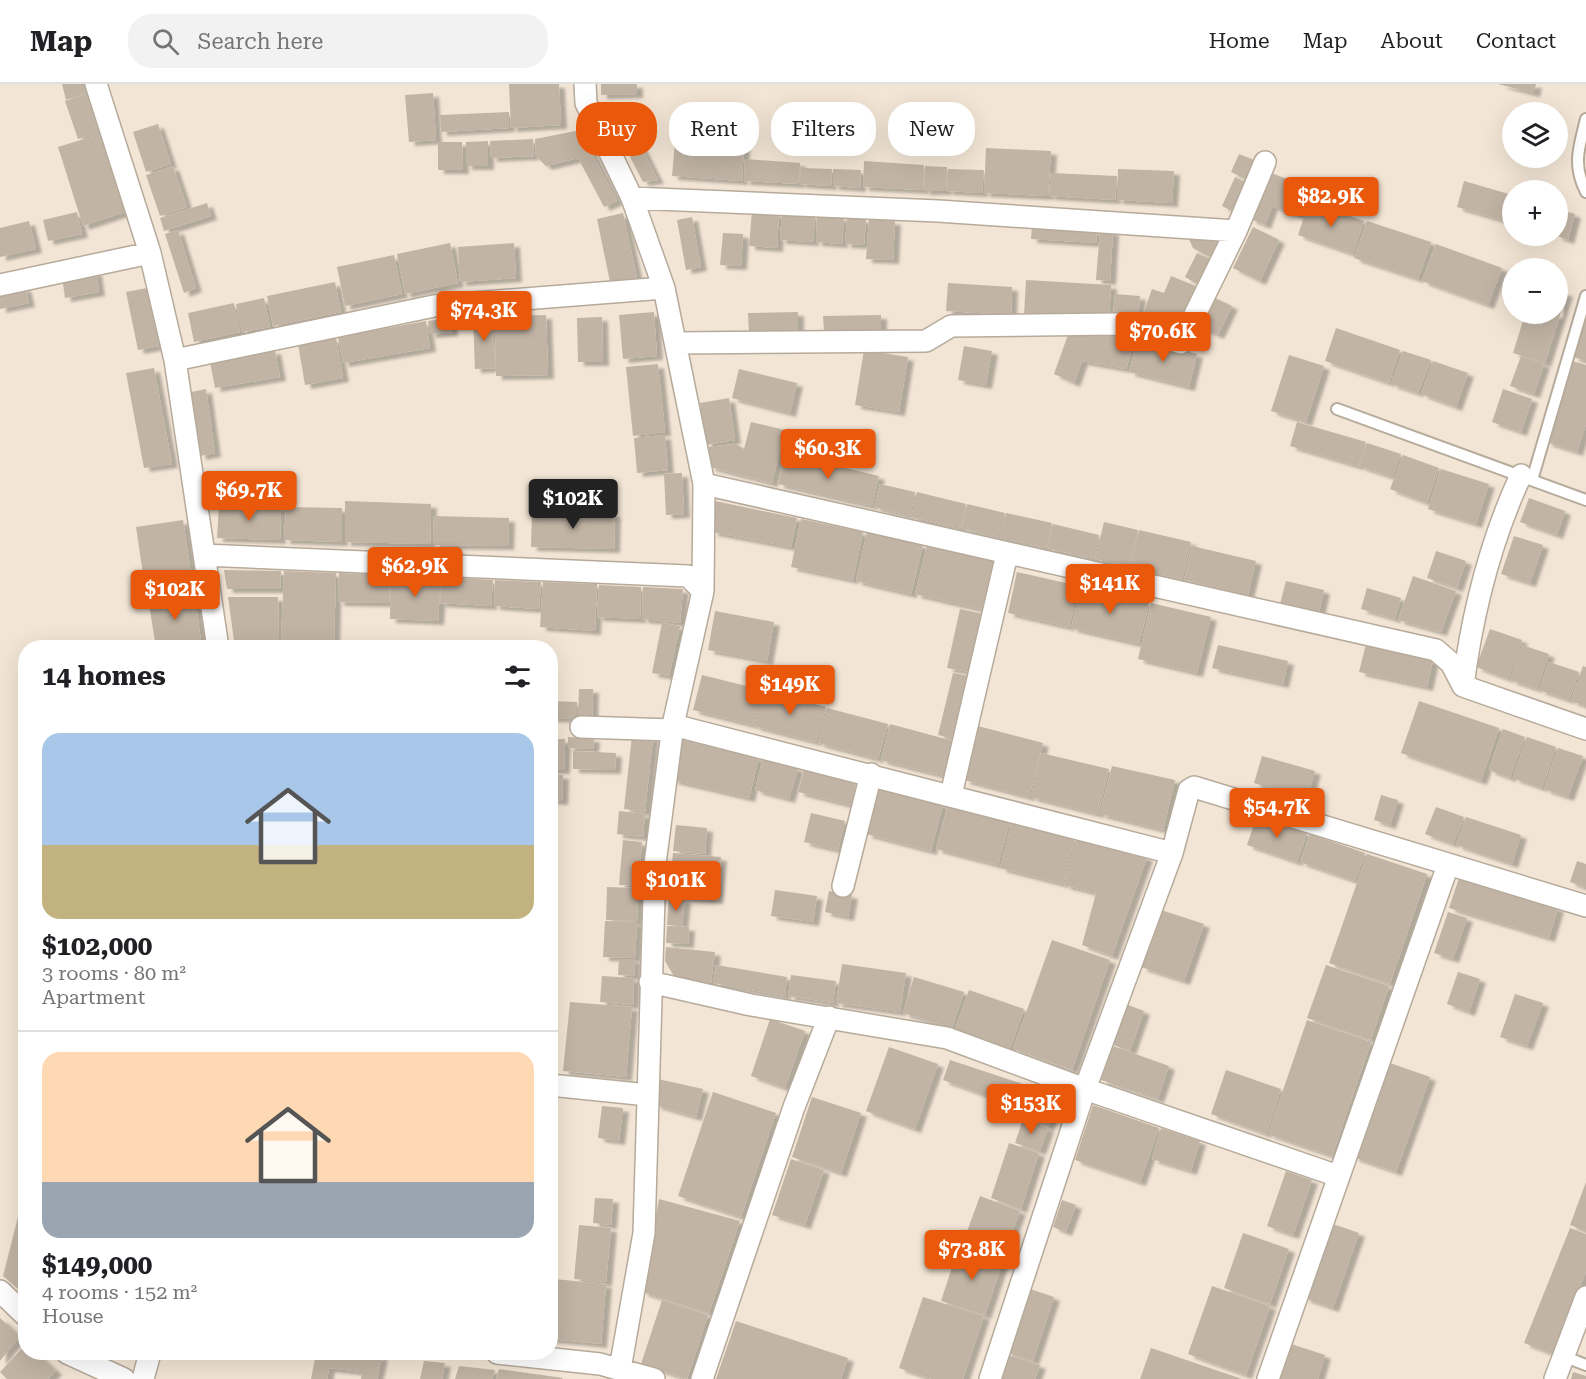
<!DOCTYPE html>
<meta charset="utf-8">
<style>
:root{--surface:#fff;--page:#f2f2f2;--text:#202124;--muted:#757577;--line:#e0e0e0;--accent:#ea580c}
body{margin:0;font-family:"Roboto Serif",serif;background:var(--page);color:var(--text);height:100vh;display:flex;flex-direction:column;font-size:22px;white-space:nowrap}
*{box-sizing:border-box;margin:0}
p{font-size:20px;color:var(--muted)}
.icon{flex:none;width:33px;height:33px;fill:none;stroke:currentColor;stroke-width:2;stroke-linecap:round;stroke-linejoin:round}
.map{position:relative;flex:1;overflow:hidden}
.panel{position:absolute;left:18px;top:556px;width:540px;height:720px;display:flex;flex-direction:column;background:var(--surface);border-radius:24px;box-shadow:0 6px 24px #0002}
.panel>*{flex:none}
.guide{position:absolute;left:576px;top:18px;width:570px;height:54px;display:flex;gap:12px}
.buttons{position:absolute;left:1502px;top:18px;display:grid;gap:12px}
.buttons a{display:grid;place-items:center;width:66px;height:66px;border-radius:50%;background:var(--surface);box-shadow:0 6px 24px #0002;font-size:30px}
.price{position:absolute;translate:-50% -51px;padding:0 14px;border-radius:6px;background:var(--accent);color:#fff;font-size:20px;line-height:39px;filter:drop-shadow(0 2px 3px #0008)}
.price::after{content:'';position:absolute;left:50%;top:36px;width:18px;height:14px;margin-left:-9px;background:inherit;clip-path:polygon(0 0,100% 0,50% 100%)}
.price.current{background:#222;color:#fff}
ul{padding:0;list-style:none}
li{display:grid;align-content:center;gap:12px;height:318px;padding:0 24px}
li+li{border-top:2px solid var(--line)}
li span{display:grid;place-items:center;height:186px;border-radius:18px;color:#555}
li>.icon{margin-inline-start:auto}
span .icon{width:108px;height:108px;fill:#fffc;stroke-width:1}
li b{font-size:26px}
h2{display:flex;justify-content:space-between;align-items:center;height:72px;padding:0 24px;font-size:26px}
.pill{padding:0 21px;border-radius:24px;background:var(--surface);box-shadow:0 6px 24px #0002;font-size:21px;line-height:54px}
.pill.current{background:var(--accent);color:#fff}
header{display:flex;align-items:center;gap:36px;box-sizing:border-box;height:84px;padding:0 30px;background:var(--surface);border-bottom:2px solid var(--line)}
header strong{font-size:28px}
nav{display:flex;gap:33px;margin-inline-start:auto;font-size:21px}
.search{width:420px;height:54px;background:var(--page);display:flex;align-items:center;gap:15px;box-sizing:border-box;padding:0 21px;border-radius:24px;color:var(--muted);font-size:22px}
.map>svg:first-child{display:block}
.building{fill:#c1b4a5;filter:url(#shadow)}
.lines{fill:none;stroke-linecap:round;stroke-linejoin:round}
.service-casing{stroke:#b6aa9b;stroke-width:14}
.minor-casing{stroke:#b6aa9b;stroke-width:24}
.service{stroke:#fff;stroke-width:10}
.minor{stroke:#fff;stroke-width:21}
</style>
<header>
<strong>Map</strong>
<div class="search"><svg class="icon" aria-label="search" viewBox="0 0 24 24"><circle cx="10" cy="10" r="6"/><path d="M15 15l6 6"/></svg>Search here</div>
<nav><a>Home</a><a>Map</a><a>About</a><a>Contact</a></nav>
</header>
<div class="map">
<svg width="1586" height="1295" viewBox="0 0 1586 1295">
<defs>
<filter id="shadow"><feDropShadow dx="6" dy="4" stdDeviation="1.5" flood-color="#0004"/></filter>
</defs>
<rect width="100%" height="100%" fill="#f2e5d5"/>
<path class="building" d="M 62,0 L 84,0 L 87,9 L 66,16 Z
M 509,0 L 559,0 L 561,41 L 511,44 Z
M 601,0 L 637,0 L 637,10 L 601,11 Z
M 1498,0 L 1536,0 L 1534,9 Z
M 433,9 L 436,56 L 409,58 L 405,11 Z
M 87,10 L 100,48 L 78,55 L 65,17 Z
M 509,28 L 509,44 L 441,48 L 440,31 Z
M 627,35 L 658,96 L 643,98 L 614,42 Z
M 158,40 L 171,80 L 146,88 L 133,48 Z
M 580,46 L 617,117 L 604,123 L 578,74 L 546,82 L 536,72 L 535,55 Z
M 100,50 L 125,128 L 83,142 L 58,63 Z
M 533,55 L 534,72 L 491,74 L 490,57 Z
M 488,57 L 488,82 L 466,82 L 466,58 Z
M 438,58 L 462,58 L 463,86 L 438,86 Z
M 675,58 L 744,62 L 742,97 L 672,92 Z
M 986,64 L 1051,67 L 1048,112 L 984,109 Z
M 1239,70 L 1254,76 L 1246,95 L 1231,88 Z
M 745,75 L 800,79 L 799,100 L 744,97 Z
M 864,77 L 924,81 L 923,106 L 863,103 Z
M 173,82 L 187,123 L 160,132 L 146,91 Z
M 925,82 L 947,83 L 946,107 L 924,107 Z
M 801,84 L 832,85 L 831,102 L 800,100 Z
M 833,85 L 861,86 L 860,104 L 833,102 Z
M 948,85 L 984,86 L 982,109 L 947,107 Z
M 1118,85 L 1174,87 L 1172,119 L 1117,116 Z
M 1266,87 L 1310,104 L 1300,132 L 1272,122 L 1265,141 L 1250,135 Z
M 1051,89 L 1117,92 L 1115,116 L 1049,112 Z
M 1235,93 L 1245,98 L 1232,127 L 1222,122 Z
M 1464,97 L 1512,111 L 1512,139 L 1457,123 Z
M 1309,118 L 1364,137 L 1353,170 L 1298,151 Z
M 207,119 L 211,132 L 164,147 L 160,134 Z
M 1557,125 L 1575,130 L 1568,156 L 1557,152 Z
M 752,127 L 779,129 L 777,164 L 749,162 Z
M 77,128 L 82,150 L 48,157 L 43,136 Z
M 623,129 L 637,194 L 610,198 L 597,135 Z
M 782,129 L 815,131 L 813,158 L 780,156 Z
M 817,132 L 844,133 L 842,160 L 816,158 Z
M 692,133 L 701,183 L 686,186 L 677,136 Z
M 847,134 L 866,135 L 864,161 L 845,160 Z
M 869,135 L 895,137 L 893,176 L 866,175 Z
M 29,137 L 36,165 L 0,173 L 0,144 Z
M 1367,137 L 1431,158 L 1418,195 L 1354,174 Z
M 1032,142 L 1097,146 L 1096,159 L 1031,155 Z
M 1253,143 L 1279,156 L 1260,197 L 1233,184 Z
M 178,146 L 196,204 L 184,209 L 165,150 Z
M 1100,146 L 1113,147 L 1110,197 L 1096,196 Z
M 723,149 L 743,150 L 741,182 L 720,181 Z
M 1188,153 L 1222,154 L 1212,174 L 1193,164 Z
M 450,159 L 458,199 L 405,210 L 397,170 Z
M 514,159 L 516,194 L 460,198 L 458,163 Z
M 1436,160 L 1502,184 L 1488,221 L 1422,197 Z
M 1197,169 L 1212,176 L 1199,201 L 1185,193 Z
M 394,171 L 402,210 L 345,222 L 337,183 Z
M 96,187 L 99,208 L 65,214 L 62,193 Z
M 1171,192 L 1198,203 L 1178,247 L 1141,236 L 1152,205 L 1164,209 Z
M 1026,196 L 1111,201 L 1109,233 L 1024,231 Z
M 335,198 L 341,228 L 273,242 L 267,212 Z
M 948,199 L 1012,203 L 1011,231 L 946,227 Z
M 25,203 L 29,219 L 0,225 L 0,209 Z
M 147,204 L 159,262 L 138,266 L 126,208 Z
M 1557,206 L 1567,209 L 1545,279 L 1513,269 L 1525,230 L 1557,230 Z
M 1115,210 L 1140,212 L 1138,235 L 1113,233 Z
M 1213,213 L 1232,222 L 1218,251 L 1199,243 Z
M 264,214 L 270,243 L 242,248 L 236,220 Z
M 234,219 L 240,248 L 194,258 L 188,229 Z
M 654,228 L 657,272 L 623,275 L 619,231 Z
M 798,228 L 798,250 L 749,251 L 748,229 Z
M 546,231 L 548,291 L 496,292 L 495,232 Z
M 881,231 L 881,247 L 824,248 L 823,232 Z
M 493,232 L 495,284 L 475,285 L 473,233 Z
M 602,233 L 603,278 L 578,278 L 577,234 Z
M 451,234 L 452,248 L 430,250 L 428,237 Z
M 1585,234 L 1586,234 L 1586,277 L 1573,273 Z
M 426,237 L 430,264 L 343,279 L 338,253 Z
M 1336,244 L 1400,266 L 1389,299 L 1325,277 Z
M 1070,245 L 1135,255 L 1126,285 L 1082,277 L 1074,299 L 1054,290 Z
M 336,254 L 343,294 L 305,301 L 298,260 Z
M 1138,255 L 1197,270 L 1189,303 L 1129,288 Z
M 964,262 L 992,267 L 986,301 L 958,296 Z
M 275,266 L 280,293 L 215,304 L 210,278 Z
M 864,266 L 908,273 L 899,328 L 855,321 Z
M 1403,267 L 1431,276 L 1418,309 L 1391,300 Z
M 1289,271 L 1324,282 L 1306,338 L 1271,327 Z
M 1521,272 L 1544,280 L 1534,310 L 1510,302 Z
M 1433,277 L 1468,289 L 1456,323 L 1421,310 Z
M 1572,277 L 1586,281 L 1586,340 L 1577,368 L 1546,358 Z
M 658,280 L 665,348 L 633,352 L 626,283 Z
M 154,284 L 172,380 L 144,384 L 126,289 Z
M 739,285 L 797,299 L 790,329 L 732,314 Z
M 206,305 L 215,369 L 200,372 L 191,308 Z
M 1503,305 L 1532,315 L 1521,348 L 1492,338 Z
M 729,314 L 735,356 L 706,361 L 700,319 Z
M 751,338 L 785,346 L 772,399 L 710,383 L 707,363 L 736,360 L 744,365 Z
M 1297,338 L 1366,358 L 1358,382 L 1290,362 Z
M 665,351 L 668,386 L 637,389 L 634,354 Z
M 1367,359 L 1401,370 L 1392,393 L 1359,382 Z
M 785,370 L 879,392 L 872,422 L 778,400 Z
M 1403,371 L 1439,384 L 1427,419 L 1390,405 Z
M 1441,385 L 1489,400 L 1476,440 L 1428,425 Z
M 682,389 L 684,430 L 666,431 L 664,390 Z
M 880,400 L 915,408 L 910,432 L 874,423 Z
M 917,408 L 966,420 L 961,444 L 911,433 Z
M 1529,414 L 1565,427 L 1557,451 L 1520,438 Z
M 345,417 L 431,420 L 430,460 L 345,458 Z
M 715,417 L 797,434 L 791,463 L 712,448 Z
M 219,420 L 281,422 L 280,456 L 217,454 Z
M 967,420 L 1005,429 L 1002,445 L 1006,429 L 1052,439 L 1046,464 L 962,444 Z
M 286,423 L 342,424 L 342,458 L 284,456 Z
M 532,426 L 615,429 L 614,465 L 531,463 Z
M 434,432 L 509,434 L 508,462 L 433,461 Z
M 801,435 L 863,448 L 853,496 L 791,483 Z
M 183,436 L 193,504 L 146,511 L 136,443 Z
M 1104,438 L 1138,446 L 1129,483 L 1095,475 Z
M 1053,440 L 1099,451 L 1094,475 L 1047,464 Z
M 1139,446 L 1191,458 L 1182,496 L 1130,483 Z
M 867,448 L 923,461 L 911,510 L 856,497 Z
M 1514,452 L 1543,461 L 1530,499 L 1501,490 Z
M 927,462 L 995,477 L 984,526 L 915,510 Z
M 1192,462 L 1256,477 L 1248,511 L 1184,496 Z
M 1436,467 L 1466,477 L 1457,504 L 1427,494 Z
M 224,486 L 281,487 L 280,505 L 227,505 Z
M 284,487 L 336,489 L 334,560 L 281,558 Z
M 1017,488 L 1079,502 L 1069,543 L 1008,529 Z
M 339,489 L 390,491 L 389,519 L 338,518 Z
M 391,491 L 441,493 L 438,537 L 390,535 Z
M 1413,492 L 1456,507 L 1441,548 L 1398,536 Z
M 442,493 L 493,496 L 491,522 L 440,519 Z
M 495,496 L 541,498 L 539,525 L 494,522 Z
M 1286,497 L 1324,506 L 1319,529 L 1280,520 Z
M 543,498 L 597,500 L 595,547 L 540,543 Z
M 599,501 L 641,503 L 640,535 L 597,533 Z
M 643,503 L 683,505 L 680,539 L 642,535 Z
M 1081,503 L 1149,519 L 1139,560 L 1071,544 Z
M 1367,504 L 1401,514 L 1395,535 L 1361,525 Z
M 194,507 L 202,564 L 156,564 L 148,514 Z
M 228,513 L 278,513 L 279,564 L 235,564 Z
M 1151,519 L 1211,533 L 1197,589 L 1138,575 Z
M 960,525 L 983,530 L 970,588 L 947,584 Z
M 715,527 L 774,538 L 767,577 L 708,566 Z
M 662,539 L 680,542 L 669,592 L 652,589 Z
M 1490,545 L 1522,556 L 1508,595 L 1476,583 Z
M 1366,560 L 1433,576 L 1427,603 L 1359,588 Z
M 1218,561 L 1288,577 L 1283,600 L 1212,584 Z
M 1522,561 L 1549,570 L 1537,605 L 1510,596 Z
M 1549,578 L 1579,588 L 1569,616 L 1539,606 Z
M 1583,582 L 1586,583 L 1586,622 L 1571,617 Z
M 953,589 L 969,592 L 954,655 L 938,651 Z
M 702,591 L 762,606 L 753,641 L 693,626 Z
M 579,605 L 593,605 L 592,635 L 578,635 Z
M 764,607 L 826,623 L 816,658 L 754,642 Z
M 550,617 L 577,618 L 577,635 L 550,634 Z
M 1419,617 L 1499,644 L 1481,697 L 1401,669 Z
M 827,624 L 888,640 L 878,675 L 818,659 Z
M 890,640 L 953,657 L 944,692 L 881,676 Z
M 978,642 L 1043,659 L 1029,713 L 964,696 Z
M 1503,645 L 1525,653 L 1510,694 L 1489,686 Z
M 632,651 L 653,653 L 645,728 L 624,725 Z
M 568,653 L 594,654 L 593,665 L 568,664 Z
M 1527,653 L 1556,663 L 1542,704 L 1513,694 Z
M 550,655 L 565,655 L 564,686 L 550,686 Z
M 682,655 L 759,673 L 749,714 L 672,696 Z
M 1558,664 L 1583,672 L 1568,713 L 1544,705 Z
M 573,667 L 616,669 L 615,686 L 573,685 Z
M 1041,669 L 1109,685 L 1098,730 L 1031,713 Z
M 1262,672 L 1315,687 L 1307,714 L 1254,699 Z
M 763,674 L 798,684 L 789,715 L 755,706 Z
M 1112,682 L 1175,696 L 1163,746 L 1100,730 Z
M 804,686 L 856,700 L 850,721 L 798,708 Z
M 550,690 L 563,691 L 562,717 L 550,716 Z
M 879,703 L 943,720 L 931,767 L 866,750 Z
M 1381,711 L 1398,716 L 1390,741 L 1374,736 Z
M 948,721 L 1010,737 L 998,781 L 936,765 Z
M 1436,723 L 1464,733 L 1453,760 L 1425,750 Z
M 619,727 L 645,730 L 643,753 L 617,750 Z
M 811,729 L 845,737 L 838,766 L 804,758 Z
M 1257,732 L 1307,749 L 1297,778 L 1247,761 Z
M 1466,733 L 1521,751 L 1512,780 L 1456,761 Z
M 1012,738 L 1075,754 L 1063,800 L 1000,784 Z
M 676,741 L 707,744 L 705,770 L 673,767 Z
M 1310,750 L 1365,769 L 1355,797 L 1300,778 Z
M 1077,754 L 1147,773 L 1112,872 L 1082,861 L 1096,809 L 1064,801 Z
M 623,756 L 642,758 L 638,802 L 619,801 Z
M 673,769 L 721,773 L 717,816 L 669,812 Z
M 1367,770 L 1427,790 L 1390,900 L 1329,879 Z
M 1577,777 L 1586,780 L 1586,804 L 1570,798 Z
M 1459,794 L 1558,824 L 1549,854 L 1449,824 Z
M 607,803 L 638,804 L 637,837 L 606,836 Z
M 775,806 L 817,812 L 813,838 L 771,832 Z
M 829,807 L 852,811 L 848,833 L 825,828 Z
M 669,814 L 685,815 L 682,842 L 667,841 Z
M 1161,826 L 1204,840 L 1184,897 L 1141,883 Z
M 1448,828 L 1467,834 L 1453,875 L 1434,869 Z
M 605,837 L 637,838 L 635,874 L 603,873 Z
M 667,842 L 689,843 L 688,860 L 666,859 Z
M 1052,856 L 1110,876 L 1072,986 L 1013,965 Z
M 666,863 L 715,868 L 711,899 L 675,894 L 665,877 Z
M 619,875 L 635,875 L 634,892 L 618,891 Z
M 842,880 L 906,889 L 900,928 L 836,919 Z
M 716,881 L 787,893 L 785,912 L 713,899 Z
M 1326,881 L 1389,902 L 1371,956 L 1307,934 Z
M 1458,888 L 1480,895 L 1469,928 L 1447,920 Z
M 791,891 L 836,897 L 833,919 L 788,912 Z
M 602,892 L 634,894 L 633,921 L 600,918 Z
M 914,893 L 964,908 L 952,944 L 903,929 Z
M 969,906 L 1024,925 L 1010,965 L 955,945 Z
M 1515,910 L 1543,919 L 1527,962 L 1500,953 Z
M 570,918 L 632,923 L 626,993 L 563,987 Z
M 1128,921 L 1144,927 L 1130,967 L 1113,961 Z
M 770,935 L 805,947 L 785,1004 L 751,992 Z
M 1307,936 L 1371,958 L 1332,1072 L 1268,1050 Z
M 1113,962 L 1169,982 L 1158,1015 L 1101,996 Z
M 889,963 L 938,980 L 915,1045 L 866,1027 Z
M 950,976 L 1059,1012 L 1048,1043 L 1023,1033 L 1026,1026 L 943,996 Z
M 1387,978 L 1430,993 L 1396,1088 L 1353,1073 Z
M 1226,986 L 1281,1005 L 1266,1050 L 1211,1030 Z
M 658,995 L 703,1005 L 696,1033 L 655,1021 Z
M 713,1008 L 776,1029 L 741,1133 L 678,1112 Z
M 812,1013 L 861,1029 L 841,1089 L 792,1073 Z
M 1093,1021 L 1159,1044 L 1140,1098 L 1075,1076 Z
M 602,1022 L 623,1024 L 619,1057 L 598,1054 Z
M 1023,1035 L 1048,1044 L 1040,1067 L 1015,1059 Z
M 1161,1044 L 1200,1057 L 1191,1087 L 1152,1075 Z
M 1009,1059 L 1039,1069 L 1021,1125 L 991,1114 Z
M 791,1075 L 824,1086 L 805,1141 L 772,1131 Z
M 1286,1087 L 1312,1096 L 1293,1151 L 1267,1142 Z
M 1586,1098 L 1586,1147 L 1570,1141 Z
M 980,1112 L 1020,1127 L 1002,1175 L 962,1161 Z
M 595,1114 L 613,1115 L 611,1141 L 593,1139 Z
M 659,1115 L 740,1137 L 709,1229 L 642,1208 Z
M 1062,1116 L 1076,1121 L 1066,1148 L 1053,1143 Z
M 20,1125 L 26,1126 L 25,1211 L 3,1192 Z
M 1330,1139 L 1359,1149 L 1333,1224 L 1304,1214 Z
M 579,1141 L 611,1144 L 606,1198 L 574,1195 Z
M 1570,1144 L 1586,1150 L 1586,1187 L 1553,1270 L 1524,1259 Z
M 1243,1149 L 1289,1165 L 1270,1220 L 1224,1204 Z
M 959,1162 L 1003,1177 L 985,1231 L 941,1217 Z
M 554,1195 L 606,1200 L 601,1260 L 550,1255 Z
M 1212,1202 L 1270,1222 L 1246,1291 L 1188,1270 Z
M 1027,1204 L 1054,1213 L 1033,1277 L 1005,1268 Z
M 923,1213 L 984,1232 L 963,1295 L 932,1295 L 899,1284 Z
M 662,1216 L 708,1231 L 687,1295 L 641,1280 Z
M 0,1234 L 20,1252 L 0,1277 Z
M 736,1237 L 848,1274 L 841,1295 L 716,1295 Z
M 1288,1259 L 1325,1271 L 1318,1295 L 1276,1295 Z
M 26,1260 L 26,1269 L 37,1269 L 56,1287 L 48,1295 L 7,1295 L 0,1288 Z
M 1151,1264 L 1242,1295 L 1140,1295 Z
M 316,1269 L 352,1269 L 382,1272 L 377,1295 L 361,1295 L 362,1288 L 329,1284 L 327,1295 L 311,1295 Z
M 1005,1270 L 1040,1281 L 1035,1295 L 997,1295 Z
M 424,1277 L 445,1279 L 442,1295 L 420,1295 Z
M 459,1282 L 495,1286 L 492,1295 L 455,1295 Z
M 499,1285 L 563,1294 L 562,1295 L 496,1295 Z
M 1573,1288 L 1586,1292 L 1586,1295 L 1571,1295 Z"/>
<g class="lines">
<defs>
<path id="service" d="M 1586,35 C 1579,64 1572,80 1586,108
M 1337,325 L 1586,416
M 1532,396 L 1586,212
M 1563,1272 L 1586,1281"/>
<path id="minor" d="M 96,0 L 150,169 L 175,276 L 218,564
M 585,0 L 586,19 L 632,114 L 664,204 L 704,400 L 703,507 L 673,641 L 655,780 L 644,1149 L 620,1285
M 632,114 L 938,127 L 1236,147
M 0,201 L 150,169
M 676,259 L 926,257 L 951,242 L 1117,240 L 1181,259 L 1236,147 L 1265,78
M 175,276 L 434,222 L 664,204
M 704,400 L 1436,566 L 1451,579 L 1463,602 L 1586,645
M 204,471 L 688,492 L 703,507
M 1463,602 C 1472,531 1491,456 1521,391
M 673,641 L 1172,769
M 581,643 L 672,646
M 951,711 L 1007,470
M 843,802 L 871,690
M 650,898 L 751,921 L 947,954 L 1085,1005 L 1338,1092
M 550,1001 L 648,1011
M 0,1207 L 26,1232
M 67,1269 L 124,1295
M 497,1269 L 600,1280 L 654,1295
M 143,1295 L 150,1269
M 702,1295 L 794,1023 L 829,933
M 990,1295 L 1085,1005 L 1172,769 L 1189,706 L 1194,703 L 1586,822
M 1268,1295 L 1448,781
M 1555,1295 L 1586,1213"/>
</defs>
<use href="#service" class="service-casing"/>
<use href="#minor" class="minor-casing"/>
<use href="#service" class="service"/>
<use href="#minor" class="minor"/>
</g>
</svg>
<div class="buttons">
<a><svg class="icon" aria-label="layers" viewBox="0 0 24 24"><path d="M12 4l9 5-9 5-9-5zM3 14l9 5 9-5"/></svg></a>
<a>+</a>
<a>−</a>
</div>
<b class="price" style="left:1331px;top:144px">$82.9K</b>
<b class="price" style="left:484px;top:258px">$74.3K</b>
<b class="price" style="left:1163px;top:279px">$70.6K</b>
<b class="price" style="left:828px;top:396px">$60.3K</b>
<b class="price" style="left:249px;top:438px">$69.7K</b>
<b class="price current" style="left:573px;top:446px">$102K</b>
<b class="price" style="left:415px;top:514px">$62.9K</b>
<b class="price" style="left:1110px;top:531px">$141K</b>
<b class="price" style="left:175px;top:537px">$102K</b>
<b class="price" style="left:790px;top:632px">$149K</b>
<b class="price" style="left:1277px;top:755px">$54.7K</b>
<b class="price" style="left:676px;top:828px">$101K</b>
<b class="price" style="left:1031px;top:1051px">$153K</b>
<b class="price" style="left:972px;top:1197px">$73.8K</b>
<div class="guide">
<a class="pill current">Buy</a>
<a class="pill">Rent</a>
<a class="pill">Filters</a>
<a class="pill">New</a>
</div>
<section class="panel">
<h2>14 homes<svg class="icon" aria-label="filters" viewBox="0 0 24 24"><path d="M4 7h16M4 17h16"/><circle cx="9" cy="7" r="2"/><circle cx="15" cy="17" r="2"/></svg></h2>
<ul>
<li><span style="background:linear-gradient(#a9c7e8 60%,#c2b280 0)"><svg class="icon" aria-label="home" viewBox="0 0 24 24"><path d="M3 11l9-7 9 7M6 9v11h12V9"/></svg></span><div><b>$102,000</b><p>3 rooms · 80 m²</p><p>Apartment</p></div></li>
<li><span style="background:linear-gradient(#ffd9b3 70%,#9aa5b1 0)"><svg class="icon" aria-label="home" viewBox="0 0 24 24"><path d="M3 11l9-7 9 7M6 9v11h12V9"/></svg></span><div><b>$149,000</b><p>4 rooms · 152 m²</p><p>House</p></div></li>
</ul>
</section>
</div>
